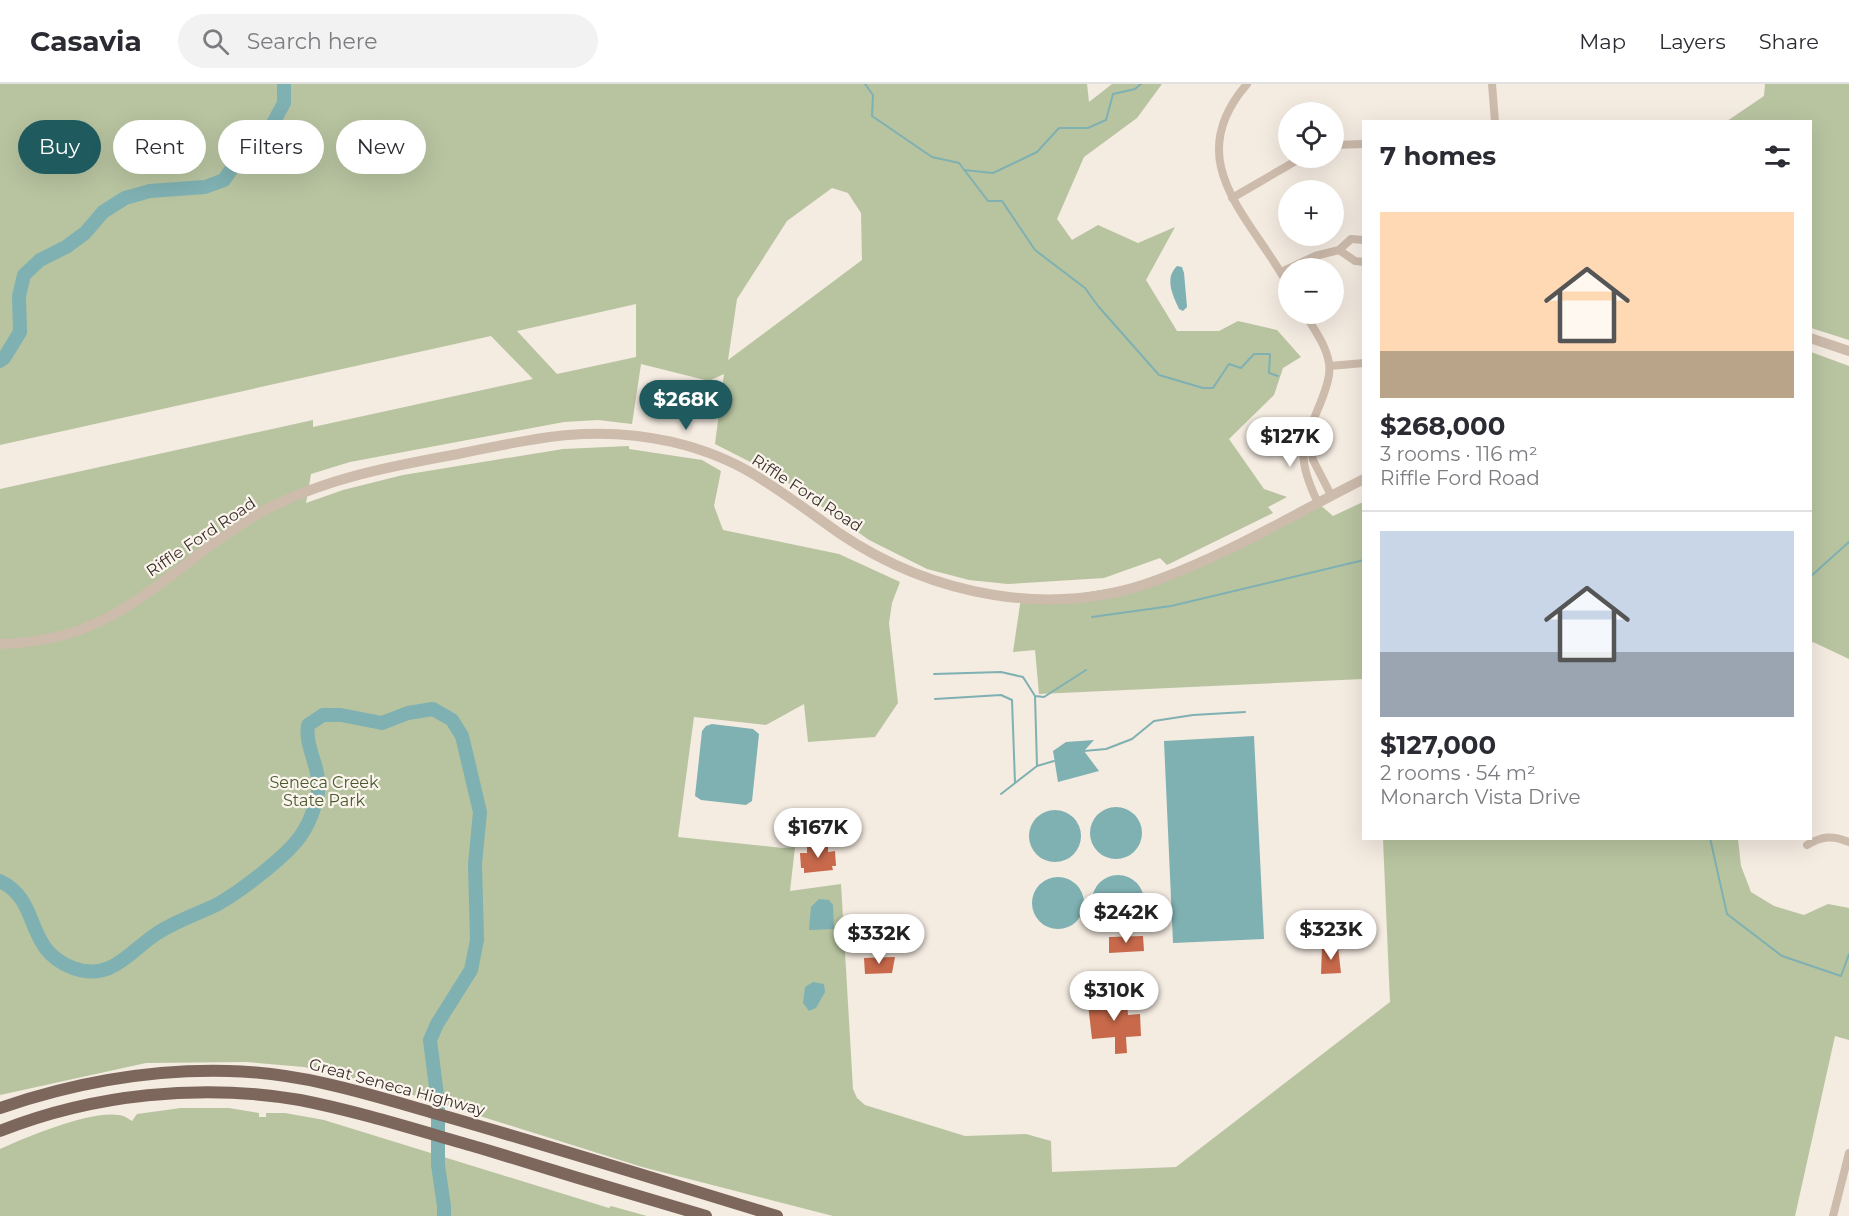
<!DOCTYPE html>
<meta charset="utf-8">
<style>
:root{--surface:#fff;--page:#f2f2f3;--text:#2b2b33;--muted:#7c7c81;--line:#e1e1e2;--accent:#1f5a5e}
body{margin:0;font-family:Montserrat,sans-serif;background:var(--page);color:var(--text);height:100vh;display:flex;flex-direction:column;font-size:22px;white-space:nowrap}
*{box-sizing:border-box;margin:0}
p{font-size:20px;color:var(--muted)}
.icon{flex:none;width:33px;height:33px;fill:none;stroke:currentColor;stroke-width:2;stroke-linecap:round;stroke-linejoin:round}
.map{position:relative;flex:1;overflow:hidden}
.panel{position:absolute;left:1362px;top:36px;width:450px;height:720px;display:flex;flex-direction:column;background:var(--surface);border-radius:0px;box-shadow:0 6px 24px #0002}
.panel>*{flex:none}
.top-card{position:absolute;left:18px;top:36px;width:570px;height:54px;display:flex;gap:12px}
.buttons{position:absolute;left:1278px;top:18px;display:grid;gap:12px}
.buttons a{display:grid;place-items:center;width:66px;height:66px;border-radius:50%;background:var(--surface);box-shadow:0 6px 24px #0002;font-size:30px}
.price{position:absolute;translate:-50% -51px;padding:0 14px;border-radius:21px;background:#fff;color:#222;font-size:20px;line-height:39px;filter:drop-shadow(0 2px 3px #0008)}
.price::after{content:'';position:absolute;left:50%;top:36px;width:18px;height:14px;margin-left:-9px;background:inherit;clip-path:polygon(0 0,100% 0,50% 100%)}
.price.on{background:var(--accent);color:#fff}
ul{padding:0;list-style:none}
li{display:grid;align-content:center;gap:12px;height:318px;padding:0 18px}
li+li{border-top:2px solid var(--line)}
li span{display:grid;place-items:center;height:186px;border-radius:0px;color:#555}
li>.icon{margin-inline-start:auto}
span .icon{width:108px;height:108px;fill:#fffc;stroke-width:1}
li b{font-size:26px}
h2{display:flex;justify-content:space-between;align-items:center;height:72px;padding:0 18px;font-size:26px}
.pill{padding:0 21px;border-radius:27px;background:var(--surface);box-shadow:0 6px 24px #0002;font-size:21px;line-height:54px}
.pill.on{background:var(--accent);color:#fff}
header{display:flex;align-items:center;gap:36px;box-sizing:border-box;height:84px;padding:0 30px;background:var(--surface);border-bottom:2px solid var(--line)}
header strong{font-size:28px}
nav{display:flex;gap:33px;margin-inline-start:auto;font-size:21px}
.search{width:420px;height:54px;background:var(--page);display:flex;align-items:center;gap:15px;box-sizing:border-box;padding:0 21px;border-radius:33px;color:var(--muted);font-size:22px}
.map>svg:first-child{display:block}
.green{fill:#b8c4a0;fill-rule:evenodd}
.water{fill:#7fb0b2}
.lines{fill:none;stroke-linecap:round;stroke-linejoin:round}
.stream{stroke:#7fb0b2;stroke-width:2}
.river{stroke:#7fb0b2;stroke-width:14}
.building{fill:#c8694b}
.minor{stroke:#cdbbac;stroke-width:8}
.tertiary{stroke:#cdbbac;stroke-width:10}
.primary{stroke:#7d675c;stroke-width:12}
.labels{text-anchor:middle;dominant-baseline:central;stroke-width:4.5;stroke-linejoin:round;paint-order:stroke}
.street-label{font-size:16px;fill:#3b302b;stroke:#fbf5ee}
.park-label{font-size:16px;fill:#4a5a2e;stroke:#fbf5ee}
</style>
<header>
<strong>Casavia</strong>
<div class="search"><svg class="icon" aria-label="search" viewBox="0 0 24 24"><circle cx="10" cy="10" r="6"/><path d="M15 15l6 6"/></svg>Search here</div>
<nav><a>Map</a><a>Layers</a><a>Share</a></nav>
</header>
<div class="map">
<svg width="1849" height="1132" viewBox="0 0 1849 1132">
<rect width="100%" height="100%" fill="#f4ebe1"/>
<path class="green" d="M 0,0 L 1087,0 L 1089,18 L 1112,0 L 1162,0 L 1137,34 L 1084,73 L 1057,135 L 1072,156 L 1098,141 L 1138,159 L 1175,143 L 1146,196 L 1177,247 L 1219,247 L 1238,237 L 1277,246 L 1301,273 L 1283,284 L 1274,311 L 1229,355 L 1264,405 L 1287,413 L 1268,423 L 1273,429 L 1167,481 L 1160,474 L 1104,494 L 1008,500 L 969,496 L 927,485 L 869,456 L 778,392 L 715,360 L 724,290 L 709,297 L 641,280 L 632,340 L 598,336 L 564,338 L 350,378 L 311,390 L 306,419 L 343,406 L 403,391 L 563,365 L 629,362 L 629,365 L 702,376 L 721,387 L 714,422 L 723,446 L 839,470 L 900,498 L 892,519 L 889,539 L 898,619 L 875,653 L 808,658 L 804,620 L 766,641 L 694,633 L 678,753 L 783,764 L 795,763 L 790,807 L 841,800 L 853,1005 L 857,1014 L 865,1021 L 965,1052 L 1026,1050 L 1051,1057 L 1052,1088 L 1176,1083 L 1390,918 L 1383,755 L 1738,755 L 1741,782 L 1751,808 L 1774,822 L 1804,831 L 1828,820 L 1849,824 L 1849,956 L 1835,952 L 1795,1132 L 833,1132 L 642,1083 L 378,1000 L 304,983 L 246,978 L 146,979 L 0,1011 L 0,405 L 313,336 L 313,343 L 533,295 L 491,252 L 0,361 ZM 832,104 L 848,109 L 861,129 L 862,176 L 728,276 L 737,215 L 787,137 ZM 636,220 L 636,273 L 557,290 L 517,247 Z
M 1765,0 L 1849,0 L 1849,256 L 1811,244 L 1810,38 L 1727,37 L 1764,12 Z
M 1811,268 L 1849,282 L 1849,575 L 1813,558 L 1811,560 Z
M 1363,418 L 1363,595 L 1039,610 L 1035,566 L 1013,568 L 1021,514 L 1046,515 L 1156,497 L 1318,419 L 1333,432 Z
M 181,1024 L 229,1024 L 259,1029 L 259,1033 L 266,1033 L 266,1029 L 285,1029 L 324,1036 L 609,1124 L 611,1122 L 647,1132 L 0,1132 L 0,1065 C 26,1053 91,1026 119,1031 C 123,1031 129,1035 132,1037 L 137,1030 Z"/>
<path class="water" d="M 1177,182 L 1182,183 L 1184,189 L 1187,223 L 1183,227 L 1179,225 C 1173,211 1164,195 1177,182 Z
M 712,640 L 753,645 L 759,650 L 752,717 L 746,721 L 701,716 L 695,712 L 702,647 L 706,642 Z
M 1254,652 L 1264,855 L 1173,859 L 1164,657 Z
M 1094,656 L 1084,667 L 1099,687 L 1058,698 L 1053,667 L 1066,658 Z
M1090 749a26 26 0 1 1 52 0a26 26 0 1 1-52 0Z
M1029 752a26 26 0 1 1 52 0a26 26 0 1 1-52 0Z
M1092 817a26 26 0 1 1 52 0a26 26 0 1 1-52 0Z
M1032 819a26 26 0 1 1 52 0a26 26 0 1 1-52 0Z
M 819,815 L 829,816 L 833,821 L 834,845 L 809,846 L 811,823 Z
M 813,898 L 824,900 L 825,908 L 816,924 L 809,927 L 803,919 L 805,903 Z"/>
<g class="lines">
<path class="stream" d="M 865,0 L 873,11 L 872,32 L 932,73 L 959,79 L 988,117 L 1002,117 L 1035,166 L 1085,204 L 1098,222 L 1159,291 L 1203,304 L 1213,304 L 1229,280 L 1241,284 L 1254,270 L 1270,270 L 1269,289 L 1278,292
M 964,86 L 993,89 L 1037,68 L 1059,44 L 1088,44 L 1106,36 L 1113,10 L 1135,5 L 1141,0
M 1810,493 L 1849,458
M 1092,533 L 1171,522 L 1364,476
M 934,590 L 1001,588 L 1023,593 L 1035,612 L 1037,682
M 1035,612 L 1044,613 L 1086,586
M 935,615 L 1001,611 L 1012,616 L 1015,699
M 1084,667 L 1106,665 L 1132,655 L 1154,637 L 1193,631 L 1245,628
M 1001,710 L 1037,682 L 1054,677
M 1710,754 L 1727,830 L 1782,872 L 1841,892 L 1849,870"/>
<path class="river" d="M 0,277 L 4,274 L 20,248 L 19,212 L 24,191 L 40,176 L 66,163 L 85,149 L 103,128 L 125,114 L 150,107 L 205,103 L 224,96 L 248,61 L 271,43 L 284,19 L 284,0
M 0,797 C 42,817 23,865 73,884 C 111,898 129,868 156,850 C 175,837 198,830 218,820 C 241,807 284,774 299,754 C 306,745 312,731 315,721 C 327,689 304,668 308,641 L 323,631 L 341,631 L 382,639 L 408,629 L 433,625 L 452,636 L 462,652 L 480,728 L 475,780 L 477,856 L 471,886 L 437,940 L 430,956 L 438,1019 L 438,1081 L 444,1122 L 444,1132"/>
</g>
<path class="building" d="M 828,761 L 828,768 L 835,767 L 836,782 L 832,782 L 833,786 L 804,789 L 804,784 L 801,784 L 800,769 L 807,769 L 807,763 Z
M 1143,852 L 1144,867 L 1109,869 L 1109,853 Z
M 1338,863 L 1341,889 L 1321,890 L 1322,864 Z
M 895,873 L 892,889 L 865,890 L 864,874 Z
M 1121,914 L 1121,918 L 1127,917 L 1128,931 L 1140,930 L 1141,952 L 1126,953 L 1127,969 L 1115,970 L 1115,953 L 1092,955 L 1088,920 L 1093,919 L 1092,915 Z"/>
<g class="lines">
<path class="minor" d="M 1247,0 C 1179,78 1251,133 1288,201
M 1492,0 L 1495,38
M 1334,61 L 1364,60
M 1232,114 L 1301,74
M 1339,166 L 1355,177 L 1364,178
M 1281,188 L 1315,172 L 1339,166 L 1351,155 L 1364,156
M 1305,230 C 1314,245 1326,261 1329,279 C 1331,291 1326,304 1322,315 C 1303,363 1294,369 1318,419
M 1330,282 L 1364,279
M 1309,351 L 1313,376 L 1331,411
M 1807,761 C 1822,752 1832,751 1849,758
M 1833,1132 L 1849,1069"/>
<path class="tertiary" d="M 1810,254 L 1849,267
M 0,560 C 32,559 64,554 94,540 C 155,513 206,457 267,425 C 327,394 392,382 458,370 C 494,363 531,354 568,351 C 636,345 708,359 766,398 C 791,414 815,432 839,449 C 931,511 1051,536 1157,496 C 1229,470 1296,429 1364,395"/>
<path class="primary" d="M 0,1024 C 73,999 150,985 228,987 C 301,988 372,1011 441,1031 C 553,1063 665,1098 777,1132
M 0,1047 C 93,1010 201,999 300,1016 C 361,1028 420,1047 480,1064 C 555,1087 631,1110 706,1132"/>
</g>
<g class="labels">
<g class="street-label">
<text transform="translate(807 409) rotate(33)">Riffle Ford Road</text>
<text transform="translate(201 453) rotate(-34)">Riffle Ford Road</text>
<text transform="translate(397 1003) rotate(15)">Great Seneca Highway</text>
</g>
<g class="park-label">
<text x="324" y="698">Seneca Creek<tspan x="324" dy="18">State Park</tspan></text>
</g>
</g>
</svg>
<div class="buttons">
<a><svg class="icon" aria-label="locate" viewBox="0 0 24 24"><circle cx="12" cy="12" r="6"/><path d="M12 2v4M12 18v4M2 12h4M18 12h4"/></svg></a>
<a>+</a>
<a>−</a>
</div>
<b class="price on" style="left:686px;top:347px">$268K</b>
<b class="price" style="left:1290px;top:384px">$127K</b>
<b class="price" style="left:818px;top:775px">$167K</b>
<b class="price" style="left:1126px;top:860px">$242K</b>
<b class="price" style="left:1331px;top:877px">$323K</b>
<b class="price" style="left:879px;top:881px">$332K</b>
<b class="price" style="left:1114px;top:938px">$310K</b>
<div class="top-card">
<a class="pill on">Buy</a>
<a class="pill">Rent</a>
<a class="pill">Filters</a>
<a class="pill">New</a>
</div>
<section class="panel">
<h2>7 homes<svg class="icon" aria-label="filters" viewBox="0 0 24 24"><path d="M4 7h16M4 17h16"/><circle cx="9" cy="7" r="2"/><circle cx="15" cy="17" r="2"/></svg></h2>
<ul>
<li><span style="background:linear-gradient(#ffd9b3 75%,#b9a48a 0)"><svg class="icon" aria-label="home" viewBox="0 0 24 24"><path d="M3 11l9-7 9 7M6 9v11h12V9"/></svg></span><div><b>$268,000</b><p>3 rooms · 116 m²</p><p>Riffle Ford Road</p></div></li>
<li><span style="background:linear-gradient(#c9d6e8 65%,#9aa5b1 0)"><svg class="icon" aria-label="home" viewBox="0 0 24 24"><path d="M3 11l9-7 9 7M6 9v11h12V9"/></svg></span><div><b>$127,000</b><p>2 rooms · 54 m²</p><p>Monarch Vista Drive</p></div></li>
</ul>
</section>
</div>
